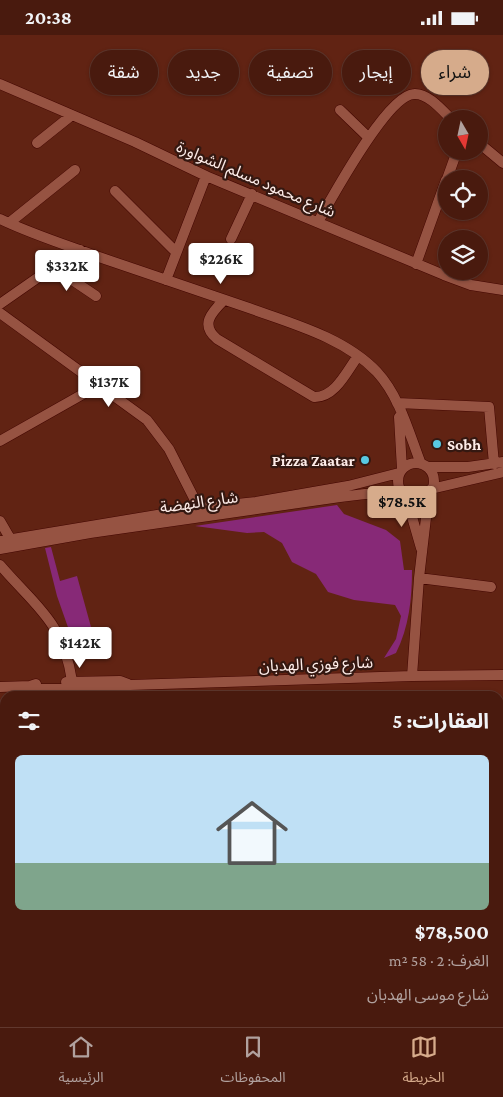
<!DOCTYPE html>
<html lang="ar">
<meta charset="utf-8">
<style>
:root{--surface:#491a0e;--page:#53271c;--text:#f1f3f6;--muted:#b1a19e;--line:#61382e;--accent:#d6ab8b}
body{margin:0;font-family:"Crimson Pro","Noto Sans Arabic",serif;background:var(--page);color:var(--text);direction:rtl;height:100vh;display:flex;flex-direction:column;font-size:19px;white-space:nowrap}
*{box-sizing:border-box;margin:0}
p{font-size:16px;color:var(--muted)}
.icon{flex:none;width:28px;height:28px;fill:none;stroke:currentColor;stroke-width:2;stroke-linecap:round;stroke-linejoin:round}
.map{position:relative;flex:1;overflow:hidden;direction:ltr}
.side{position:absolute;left:0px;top:656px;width:504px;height:336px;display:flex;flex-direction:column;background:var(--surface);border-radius:15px 15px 0 0;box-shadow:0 1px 4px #0004,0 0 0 1px var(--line);direction:rtl}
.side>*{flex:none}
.hud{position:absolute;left:15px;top:15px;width:474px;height:45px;direction:rtl;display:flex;gap:10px}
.needle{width:32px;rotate:171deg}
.controls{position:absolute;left:438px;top:75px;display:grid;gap:10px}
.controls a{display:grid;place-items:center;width:50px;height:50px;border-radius:50%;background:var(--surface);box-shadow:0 1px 4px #0004,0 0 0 1px var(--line);font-size:25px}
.price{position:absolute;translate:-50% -42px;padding:0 11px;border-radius:5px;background:#fff;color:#222;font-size:16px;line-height:32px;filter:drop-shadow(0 1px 2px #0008)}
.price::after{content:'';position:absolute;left:50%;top:30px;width:15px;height:11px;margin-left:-8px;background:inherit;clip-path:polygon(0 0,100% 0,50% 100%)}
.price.selected{background:var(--accent);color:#111}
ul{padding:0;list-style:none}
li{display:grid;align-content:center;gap:10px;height:265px;padding:0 15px}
li span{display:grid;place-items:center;height:155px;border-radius:8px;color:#555}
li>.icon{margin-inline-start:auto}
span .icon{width:90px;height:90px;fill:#fffc;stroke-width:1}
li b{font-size:21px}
h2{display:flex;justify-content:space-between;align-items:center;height:60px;padding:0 15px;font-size:21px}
.tag{padding:0 18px;border-radius:22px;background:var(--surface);box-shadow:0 1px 4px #0004,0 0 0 1px var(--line);font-size:18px;line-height:45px}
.tag.selected{background:var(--accent);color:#111}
.status{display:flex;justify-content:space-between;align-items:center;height:35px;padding:0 25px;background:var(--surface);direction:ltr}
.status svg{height:14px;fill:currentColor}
.tabs{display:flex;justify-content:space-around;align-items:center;height:70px;border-top:1px solid var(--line);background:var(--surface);font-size:14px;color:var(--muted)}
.tabs a{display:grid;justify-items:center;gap:2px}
.tabs .selected{color:var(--accent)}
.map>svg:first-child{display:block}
.green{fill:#872977}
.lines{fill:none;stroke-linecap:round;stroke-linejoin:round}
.minor-casing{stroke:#430600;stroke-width:11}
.minor{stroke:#965342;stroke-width:10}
.poi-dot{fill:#58c9e3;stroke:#341811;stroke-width:2}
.labels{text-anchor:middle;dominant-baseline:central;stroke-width:4.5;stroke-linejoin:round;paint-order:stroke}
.street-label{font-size:16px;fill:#fdece8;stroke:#341811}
.poi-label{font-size:16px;font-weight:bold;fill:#fdece8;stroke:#341811;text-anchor:start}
</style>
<div class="status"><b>20:38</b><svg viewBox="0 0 49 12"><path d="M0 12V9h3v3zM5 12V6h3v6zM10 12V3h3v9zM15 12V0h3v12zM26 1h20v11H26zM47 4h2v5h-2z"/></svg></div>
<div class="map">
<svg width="503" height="992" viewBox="0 0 503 992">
<rect width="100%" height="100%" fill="#612313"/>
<path class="green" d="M 337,470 L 344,479 L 386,495 L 400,506 L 404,535 L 412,535 C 412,564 409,592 396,618 L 384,623 L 396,604 L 401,581 L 395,570 L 354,565 L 328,557 L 316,539 L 292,527 L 282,508 L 264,497 L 247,498 L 195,491 Z
M 51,512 L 60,546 L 77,541 L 91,592 L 70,598 L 57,561 L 45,513 Z"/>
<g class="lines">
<defs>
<path id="minor" d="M 0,49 L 135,107 L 206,141 L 444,240 L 471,250 L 503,255
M 340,75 L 368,102
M 37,108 L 72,80
M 479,108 L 503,128
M 447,144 L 457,116
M 115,156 L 176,217
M 0,184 C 31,199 66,210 99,222 C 148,239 197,255 246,272 C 290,288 344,302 377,337 C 400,362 409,398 421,429
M 318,187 C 332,163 387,60 414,59 C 428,58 442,75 451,84
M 9,188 L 75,135
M 231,204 L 252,159
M 416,229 L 446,145
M 53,232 L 96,261
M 166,245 L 206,141
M 224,265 C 211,278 200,290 217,304 L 314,362 C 335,363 347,336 358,321
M 0,269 L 53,232 L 80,215
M 0,278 L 147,385 L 169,414 L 201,477
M 397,368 L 489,372 L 494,429
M 399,382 L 402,434
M 0,406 L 99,350
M398 446a18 18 0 1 1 36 0a18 18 0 1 1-36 0Z
M 427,432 L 468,432 L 503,427
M 431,454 L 503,437
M 406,461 L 421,513
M 0,486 L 11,505
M 0,506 L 199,473 L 256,467 L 348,451 L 399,438
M 0,514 L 90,498 L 340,462 L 365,459 L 403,459
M 0,530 C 36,572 63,586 72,646
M 419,543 L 491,552
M 412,641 L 419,543 L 429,457
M 66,647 L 120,646 L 128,649
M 30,651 L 40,654 L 105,654 L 130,650 L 412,641 L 503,640
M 0,652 L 30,651 L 36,649
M 0,708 L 5,708
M 499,737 L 503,737
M 0,796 L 5,795
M 499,798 L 503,798
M 499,882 L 503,885
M 0,884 L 5,884
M 450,988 L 459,992
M 87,992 L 88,988
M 176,992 L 178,988"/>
</defs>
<use href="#minor" class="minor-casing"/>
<use href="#minor" class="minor"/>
</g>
<g class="poi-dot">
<circle cx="437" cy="409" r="5"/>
<circle cx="365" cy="425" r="5"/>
</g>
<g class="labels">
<g class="street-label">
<text transform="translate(256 144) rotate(23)">شارع محمود مسلم الشواورة</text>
<text transform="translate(199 467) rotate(-8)">شارع النهضة</text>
<text transform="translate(316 629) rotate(-2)">شارع فوزي الهدبان</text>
</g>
<g class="poi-label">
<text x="447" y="409">Sobh</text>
<text x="355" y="425" text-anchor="end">Pizza Zaatar</text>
</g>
</g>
</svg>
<div class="controls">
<a><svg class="needle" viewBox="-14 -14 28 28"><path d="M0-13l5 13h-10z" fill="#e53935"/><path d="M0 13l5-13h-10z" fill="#b1a19e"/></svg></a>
<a><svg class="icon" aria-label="locate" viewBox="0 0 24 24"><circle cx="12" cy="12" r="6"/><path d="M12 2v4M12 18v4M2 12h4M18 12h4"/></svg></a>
<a><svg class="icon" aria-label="layers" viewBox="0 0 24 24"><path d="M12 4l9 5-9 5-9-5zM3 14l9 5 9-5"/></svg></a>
</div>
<b class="price" style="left:221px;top:250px">$226K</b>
<b class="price" style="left:67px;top:257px">$332K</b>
<b class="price" style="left:109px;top:373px">$137K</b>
<b class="price selected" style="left:402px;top:493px">$78.5K</b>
<b class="price" style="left:80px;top:634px">$142K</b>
<div class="hud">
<a class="tag selected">شراء</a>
<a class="tag">إيجار</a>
<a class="tag">تصفية</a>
<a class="tag">جديد</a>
<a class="tag">شقة</a>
</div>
<section class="side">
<h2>العقارات: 5<svg class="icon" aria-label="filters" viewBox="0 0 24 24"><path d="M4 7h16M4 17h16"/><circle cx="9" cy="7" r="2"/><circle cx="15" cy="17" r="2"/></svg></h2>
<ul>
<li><span style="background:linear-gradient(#bfe0f5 70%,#7fa58c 0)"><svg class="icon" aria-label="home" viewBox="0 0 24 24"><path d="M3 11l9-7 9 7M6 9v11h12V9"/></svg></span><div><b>$78,500</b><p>الغرف: 2 · 58 m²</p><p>شارع موسى الهدبان</p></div></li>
</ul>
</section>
</div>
<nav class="tabs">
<a class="selected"><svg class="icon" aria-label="map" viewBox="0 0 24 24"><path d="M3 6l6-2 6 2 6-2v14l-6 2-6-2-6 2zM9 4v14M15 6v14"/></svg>الخريطة</a>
<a><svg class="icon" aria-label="saved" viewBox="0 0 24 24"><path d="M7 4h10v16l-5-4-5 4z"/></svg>المحفوظات</a>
<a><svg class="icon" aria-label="home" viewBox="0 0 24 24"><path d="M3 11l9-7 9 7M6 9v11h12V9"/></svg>الرئيسية</a>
</nav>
